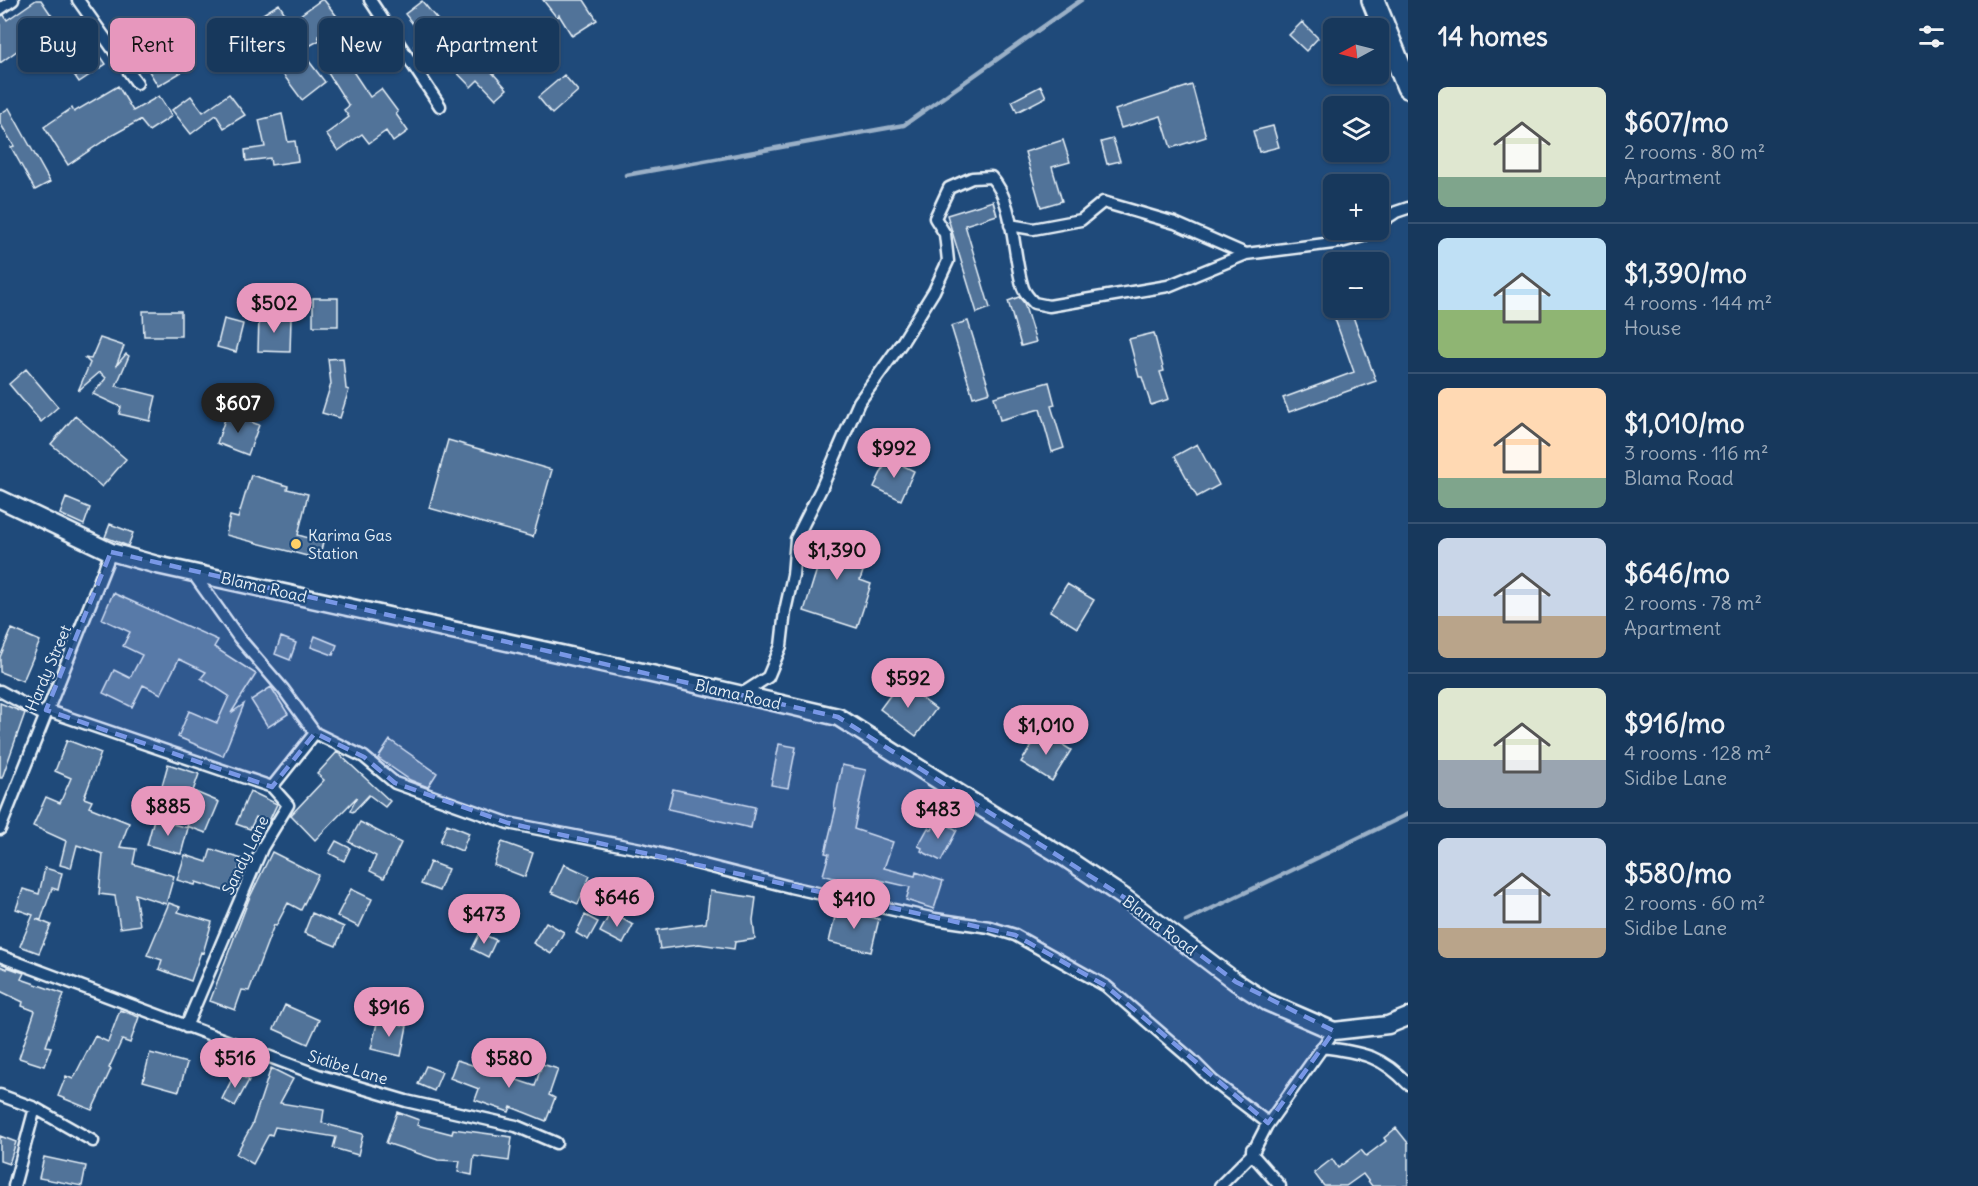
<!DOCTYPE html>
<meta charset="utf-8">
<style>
:root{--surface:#17385c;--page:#203f62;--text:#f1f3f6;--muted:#9eacbb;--line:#365272;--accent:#e797bd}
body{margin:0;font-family:Delius,sans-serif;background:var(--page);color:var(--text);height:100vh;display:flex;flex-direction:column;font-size:22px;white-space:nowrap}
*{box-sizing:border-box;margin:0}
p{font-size:20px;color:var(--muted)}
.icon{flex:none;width:33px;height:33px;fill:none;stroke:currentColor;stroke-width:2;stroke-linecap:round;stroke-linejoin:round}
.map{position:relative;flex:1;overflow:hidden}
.panel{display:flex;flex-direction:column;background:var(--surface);width:570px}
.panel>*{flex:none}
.top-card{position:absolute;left:18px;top:18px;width:570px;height:54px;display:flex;gap:12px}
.needle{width:39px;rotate:263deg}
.tools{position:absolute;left:1323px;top:18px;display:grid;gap:12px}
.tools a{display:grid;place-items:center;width:66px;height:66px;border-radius:9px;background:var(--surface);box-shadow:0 2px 4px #0004,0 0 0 2px var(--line);font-size:30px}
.price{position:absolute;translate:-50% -51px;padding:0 14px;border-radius:21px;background:var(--accent);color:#111;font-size:20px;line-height:39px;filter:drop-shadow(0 2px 3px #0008)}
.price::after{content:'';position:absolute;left:50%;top:36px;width:18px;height:14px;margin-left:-9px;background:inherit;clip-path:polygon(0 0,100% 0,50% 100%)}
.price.current{background:#222;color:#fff}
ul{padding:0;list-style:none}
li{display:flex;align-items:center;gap:18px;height:150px;padding:0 30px}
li+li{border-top:2px solid var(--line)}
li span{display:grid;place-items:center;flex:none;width:168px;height:120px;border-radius:9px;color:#555}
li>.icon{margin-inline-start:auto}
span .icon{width:72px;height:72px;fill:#fffc;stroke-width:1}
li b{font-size:26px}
h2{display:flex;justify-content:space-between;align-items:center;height:72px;padding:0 30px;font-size:26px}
.chip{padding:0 21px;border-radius:9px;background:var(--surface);box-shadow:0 2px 4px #0004,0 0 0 2px var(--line);font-size:21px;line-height:54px}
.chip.current{background:var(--accent);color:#111}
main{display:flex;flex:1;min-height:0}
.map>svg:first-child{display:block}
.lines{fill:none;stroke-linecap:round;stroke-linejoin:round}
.stream{stroke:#9ab0c7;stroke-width:4.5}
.building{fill:#517399;stroke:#e8f1f8;stroke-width:1.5}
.street-casing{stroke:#e8f1f8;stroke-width:15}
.secondary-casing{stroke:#e8f1f8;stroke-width:21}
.highway-casing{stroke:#e8f1f8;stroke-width:26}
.street{stroke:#1f4a7a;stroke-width:10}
.secondary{stroke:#1f4a7a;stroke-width:16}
.highway{stroke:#1f4a7a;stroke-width:21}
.marked{fill:#7897e6;fill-opacity:0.2;stroke:#7897e6;stroke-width:4.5;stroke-dasharray:12 8;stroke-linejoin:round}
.poi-dot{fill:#ffd166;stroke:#1f4a7a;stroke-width:2}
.labels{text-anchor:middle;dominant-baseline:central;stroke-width:4.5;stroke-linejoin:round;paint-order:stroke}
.poi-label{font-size:16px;fill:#e8f1f8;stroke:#1f4a7a;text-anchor:start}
.street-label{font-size:16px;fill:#e8f1f8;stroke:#1f4a7a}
</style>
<main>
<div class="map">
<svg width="1408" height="1186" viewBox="0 0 1408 1186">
<rect width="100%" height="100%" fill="#1f4a7a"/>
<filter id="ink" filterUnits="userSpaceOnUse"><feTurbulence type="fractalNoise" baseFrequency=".0167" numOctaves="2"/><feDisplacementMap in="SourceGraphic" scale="12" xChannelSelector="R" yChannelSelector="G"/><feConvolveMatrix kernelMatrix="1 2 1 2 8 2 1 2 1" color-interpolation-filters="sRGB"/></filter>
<g filter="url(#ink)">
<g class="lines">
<path class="stream" d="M 626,175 L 904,125 L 1081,0
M 1186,921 L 1408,814"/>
</g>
<path class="building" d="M 36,0 L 41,0 L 56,22 L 24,44 L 25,45 L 0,63 L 0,16 L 4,15 L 7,20 Z
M 321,0 L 324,0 L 339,19 L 318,36 L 320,40 L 295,54 L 282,30 L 262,42 L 250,22 L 279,4 L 290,22 Z
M 543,0 L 584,0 L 597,20 L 572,36 L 559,15 L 557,18 Z
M 422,1 L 458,45 L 463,40 L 507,89 L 496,99 L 478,80 L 471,87 L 435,50 L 425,58 L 414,46 L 424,38 L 405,14 Z
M 1302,22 L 1318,38 L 1306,51 L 1289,35 Z
M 87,36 L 106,64 L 79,82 L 60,54 Z
M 532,38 L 544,51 L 528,66 L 516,53 Z
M 170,47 L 185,70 L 158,86 L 144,63 Z
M 305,56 L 325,82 L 302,100 L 282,73 Z
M 344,58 L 370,97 L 381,89 L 398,112 L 396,114 L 408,131 L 393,142 L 386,131 L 369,143 L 362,134 L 338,151 L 326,134 L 349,117 L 344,110 L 349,106 L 326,70 Z
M 564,75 L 578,91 L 552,114 L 538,97 Z
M 1192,85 L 1206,137 L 1171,148 L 1161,116 L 1121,128 L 1115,110 Z
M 118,86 L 133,111 L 159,96 L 172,116 L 149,131 L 140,120 L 111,136 L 68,165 L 44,127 L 72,108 L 74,112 Z
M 1041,86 L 1046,97 L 1017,112 L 1012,101 Z
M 229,94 L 245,115 L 224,128 L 216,115 L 191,134 L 172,110 L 191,96 L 203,112 Z
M 9,108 L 50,182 L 35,190 L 11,147 L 14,146 L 0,123 L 0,114 Z
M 282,114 L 288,142 L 295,141 L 298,161 L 271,165 L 270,158 L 246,161 L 245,150 L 265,147 L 259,120 Z
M 1273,126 L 1279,147 L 1259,152 L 1253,131 Z
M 1113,139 L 1120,161 L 1107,164 L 1101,142 Z
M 1063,140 L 1070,162 L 1052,167 L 1062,201 L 1041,207 L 1025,152 Z
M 993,201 L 997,215 L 965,225 L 990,308 L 977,313 L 947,215 Z
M 1019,297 L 1024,303 L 1036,342 L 1021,346 L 1008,301 Z
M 313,298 L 338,298 L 338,326 L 313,326 Z
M 1331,308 L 1350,308 L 1376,381 L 1289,412 L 1283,398 L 1354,372 Z
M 143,311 L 181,311 L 181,336 L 144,336 Z
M 259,317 L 291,318 L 290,352 L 258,351 Z
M 224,319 L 243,324 L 236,352 L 217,347 Z
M 968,321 L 990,392 L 973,397 L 951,326 Z
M 1154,333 L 1164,371 L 1160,372 L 1169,399 L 1151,405 L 1142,377 L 1139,377 L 1129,339 Z
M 100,338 L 124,346 L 116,366 L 126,354 L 129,356 L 116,386 L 156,396 L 150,421 L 119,414 L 121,407 L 93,394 L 106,378 L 100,372 L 78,391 L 90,363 L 85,358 L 91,359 Z
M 343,358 L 346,389 L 349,390 L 340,418 L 322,413 L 331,384 L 328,359 Z
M 26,369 L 58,407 L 41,422 L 9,384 Z
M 1049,382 L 1055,405 L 1051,406 L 1064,448 L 1052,452 L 1040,409 L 1000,420 L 994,397 Z
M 227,413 L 259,425 L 248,455 L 217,443 Z
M 75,416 L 126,459 L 102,487 L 51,444 Z
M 448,440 L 552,470 L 533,537 L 429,508 Z
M 1197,444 L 1219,485 L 1197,497 L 1175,456 Z
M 888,458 L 914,471 L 901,500 L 874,487 Z
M 251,475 L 288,486 L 287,489 L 308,494 L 298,535 L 323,542 L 319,559 L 226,535 L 230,516 L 238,518 Z
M 66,498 L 90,508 L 84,525 L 60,514 Z
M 110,524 L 133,533 L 128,546 L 105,537 Z
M 808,531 L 842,542 L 841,545 L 869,554 L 860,580 L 871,584 L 857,628 L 804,611 L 822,553 L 803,547 Z
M 1067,584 L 1094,600 L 1077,628 L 1050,611 Z
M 113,593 L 218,640 L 214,647 L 256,674 L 231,713 L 244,704 L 223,756 L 178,737 L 189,711 L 217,723 L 229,696 L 201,678 L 206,672 L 179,659 L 161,694 L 143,685 L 132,707 L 103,693 L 114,670 L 130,678 L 142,655 L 123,646 L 130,632 L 102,619 Z
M 12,629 L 40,641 L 23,681 L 0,672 L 0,657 Z
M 315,636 L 337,645 L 333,655 L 311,647 Z
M 281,637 L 296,643 L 290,660 L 275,654 Z
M 900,682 L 936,709 L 916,736 L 880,709 Z
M 271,687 L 288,714 L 268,727 L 251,700 Z
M 0,703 L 25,713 L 2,778 L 0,778 Z
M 1041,731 L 1071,750 L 1052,781 L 1021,762 Z
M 67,740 L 101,753 L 84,798 L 92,801 L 89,807 L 129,823 L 120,847 L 136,849 L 133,864 L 174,876 L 166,904 L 135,894 L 140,925 L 120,928 L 115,896 L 99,894 L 103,854 L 77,845 L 71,868 L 60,865 L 66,841 L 33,826 L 46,797 L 60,803 L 71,778 L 55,771 Z
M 390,740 L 437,773 L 428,787 L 410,780 L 378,758 Z
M 779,744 L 796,747 L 788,788 L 771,785 Z
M 337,752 L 390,801 L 385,807 L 369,795 L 353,812 L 350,811 L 357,797 L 315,840 L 291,815 L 324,780 L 317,774 Z
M 168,764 L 199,774 L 193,791 L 219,802 L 206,833 L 187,826 L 196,805 L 160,793 Z
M 842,765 L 866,770 L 854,829 L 893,842 L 884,868 L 915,876 L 916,872 L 943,881 L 934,909 L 906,900 L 910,887 L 875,879 L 873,890 L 843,883 L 844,881 L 823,875 L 829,854 L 825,853 L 836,808 L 834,808 Z
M 673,789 L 755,807 L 751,828 L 668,809 Z
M 250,791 L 277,804 L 268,823 L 256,817 L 250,829 L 236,824 Z
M 154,819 L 188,828 L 181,854 L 147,845 Z
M 937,819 L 957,830 L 941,861 L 921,851 L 922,848 L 918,846 L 928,828 L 932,830 Z
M 360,822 L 401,843 L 384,878 L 370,871 L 376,856 L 349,842 Z
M 447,824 L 469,833 L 462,851 L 440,842 Z
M 336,841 L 350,848 L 344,861 L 329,853 Z
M 502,842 L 533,853 L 525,877 L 494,865 Z
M 211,849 L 242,859 L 231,893 L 196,882 L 195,885 L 177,880 L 185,855 L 207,862 Z
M 272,852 L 318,875 L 301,910 L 288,903 L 276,926 L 274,925 L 249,991 L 242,990 L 235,1010 L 210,1001 L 249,899 Z
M 430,862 L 448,869 L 439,891 L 421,884 Z
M 564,864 L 590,876 L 578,904 L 551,892 Z
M 45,868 L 62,873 L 58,890 L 52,888 L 41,920 L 36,919 L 51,925 L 39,953 L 20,946 L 33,915 L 16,909 L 23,889 L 39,894 Z
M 351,889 L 372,899 L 359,927 L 337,916 Z
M 710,891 L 756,898 L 753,920 L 755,939 L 735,942 L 734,949 L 699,944 L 660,949 L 657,930 L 706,923 Z
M 169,903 L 180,907 L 178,912 L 212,922 L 203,953 L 201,952 L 191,981 L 159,969 L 162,960 L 147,955 Z
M 837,909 L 879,919 L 871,952 L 829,942 Z
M 611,912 L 633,925 L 623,944 L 600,932 Z
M 312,913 L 344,927 L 336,946 L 304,933 Z
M 585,915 L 598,922 L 588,940 L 576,933 Z
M 546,922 L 564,932 L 551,954 L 533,943 Z
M 480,933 L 496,940 L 488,957 L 472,949 Z
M 0,966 L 7,969 L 7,967 L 24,973 L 21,979 L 64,994 L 46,1046 L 51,1047 L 44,1066 L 19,1058 L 35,1011 L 22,1006 L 23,1002 L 0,991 Z
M 285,1005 L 319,1020 L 308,1044 L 274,1029 Z
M 120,1010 L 139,1017 L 130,1043 L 122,1040 L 109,1068 L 111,1069 L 92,1110 L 58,1096 L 66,1076 L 73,1079 L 95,1036 L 108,1042 Z
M 378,1019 L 407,1026 L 401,1056 L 371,1049 Z
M 150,1053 L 187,1063 L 179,1091 L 143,1081 Z
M 457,1060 L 535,1086 L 542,1064 L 558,1069 L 549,1095 L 555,1098 L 546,1121 L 511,1107 L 509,1112 L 475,1100 L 479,1089 L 450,1078 Z
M 426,1066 L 442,1072 L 434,1091 L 418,1084 Z
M 271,1068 L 293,1079 L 280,1103 L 324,1110 L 322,1123 L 363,1134 L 358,1155 L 333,1148 L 336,1137 L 275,1127 L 272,1135 L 269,1134 L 253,1164 L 236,1154 L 252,1125 Z
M 235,1073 L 249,1080 L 235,1106 L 222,1099 Z
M 397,1112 L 419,1120 L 417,1125 L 452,1134 L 453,1129 L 512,1137 L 509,1161 L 474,1156 L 472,1175 L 458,1172 L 460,1161 L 438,1160 L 386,1143 Z
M 1396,1128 L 1408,1143 L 1408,1186 L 1372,1186 L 1363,1174 L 1346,1186 L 1324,1186 L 1314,1173 L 1332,1159 L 1338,1168 L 1361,1150 L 1366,1156 L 1386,1141 L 1384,1138 Z
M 0,1136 L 16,1142 L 9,1164 L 0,1161 Z
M 44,1157 L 86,1166 L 82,1186 L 39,1178 Z"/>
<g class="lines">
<defs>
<path id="street" d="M 78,0 L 137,83
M 370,0 L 440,106
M 0,9 L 13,0
M 1378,224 L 1396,212 L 1408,208
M 1010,225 L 1033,229 L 1081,220 L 1103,202 L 1175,223 L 1246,254
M 0,691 L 44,715
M 740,695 L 768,677 L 781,646 L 785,611 L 793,575 L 796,539 L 821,489 L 859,402 L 903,341 L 934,291 L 948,261 L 945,234 L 935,218 L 949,188 L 972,178 L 991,177 C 1015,202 1012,254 1023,288 C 1025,293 1030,299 1034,303 L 1049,306 L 1168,286 L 1246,254 L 1341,242 L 1363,236 L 1372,230
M 46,710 L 272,787
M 315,733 L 364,757 L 395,783 L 508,823 L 641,849 L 790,887 L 935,919 L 989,927 L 1015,935 L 1106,986 L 1192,1060 L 1213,1081 L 1268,1123 L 1252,1154 L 1220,1186
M 0,829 L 111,552
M 0,956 L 318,1075 L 406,1101 L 516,1126 L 556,1143
M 186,1027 L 262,848 L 288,805 L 272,787 L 315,733 L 283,689 L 239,638 L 192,572
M 1322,1047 C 1361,1053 1380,1054 1408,1084
M 0,1095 L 35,1108 L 93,1141
M 1265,1128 L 1334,1031
M 1252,1149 L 1252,1154 L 1280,1186
M 14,1186 L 35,1108"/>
<path id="secondary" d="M 0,499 L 111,552 L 157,565 L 665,677 L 838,717 L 990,813 L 1067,859 L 1125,898 L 1236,982 L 1267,1002 L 1334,1031 L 1388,1025 L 1408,1017"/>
<path id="highway" d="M 1373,0 L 1408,87"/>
</defs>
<use href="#street" class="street-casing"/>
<use href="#secondary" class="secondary-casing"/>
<use href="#highway" class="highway-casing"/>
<use href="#street" class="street"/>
<use href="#secondary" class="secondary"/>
<use href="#highway" class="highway"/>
</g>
</g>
<path class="marked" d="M 111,552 L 838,717 L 1125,898 L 1236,982 L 1334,1031 L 1268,1123 L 1106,986 L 1015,935 L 508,823 L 395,783 L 364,757 L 315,733 L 272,787 L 46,710 Z"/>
<circle class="poi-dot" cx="296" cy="544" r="6"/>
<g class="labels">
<g class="poi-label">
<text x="308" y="535">Karima Gas<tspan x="308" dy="18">Station</tspan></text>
</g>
<g class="street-label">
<text transform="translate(264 587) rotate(13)">Blama Road</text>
<text transform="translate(48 668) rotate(-67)">Hardy Street</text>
<text transform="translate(738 694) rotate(13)">Blama Road</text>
<text transform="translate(245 855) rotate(-64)">Sandy Lane</text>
<text transform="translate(1160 925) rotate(37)">Blama Road</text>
<text transform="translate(348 1067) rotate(17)">Sidibe Lane</text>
</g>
</g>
</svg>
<div class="tools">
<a><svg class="needle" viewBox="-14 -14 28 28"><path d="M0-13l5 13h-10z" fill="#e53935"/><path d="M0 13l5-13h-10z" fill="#9eacbb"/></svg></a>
<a><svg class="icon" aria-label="layers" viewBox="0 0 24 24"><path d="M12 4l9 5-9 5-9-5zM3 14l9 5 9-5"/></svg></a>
<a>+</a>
<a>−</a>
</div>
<b class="price" style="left:274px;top:334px">$502</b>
<b class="price current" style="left:238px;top:434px">$607</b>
<b class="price" style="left:894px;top:479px">$992</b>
<b class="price" style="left:837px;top:581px">$1,390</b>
<b class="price" style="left:908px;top:709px">$592</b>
<b class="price" style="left:1046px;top:756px">$1,010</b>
<b class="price" style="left:168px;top:837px">$885</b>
<b class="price" style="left:938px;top:840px">$483</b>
<b class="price" style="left:617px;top:928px">$646</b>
<b class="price" style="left:854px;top:930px">$410</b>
<b class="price" style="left:484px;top:945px">$473</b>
<b class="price" style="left:389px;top:1038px">$916</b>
<b class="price" style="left:235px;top:1089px">$516</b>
<b class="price" style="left:509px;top:1089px">$580</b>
<div class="top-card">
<a class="chip">Buy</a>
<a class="chip current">Rent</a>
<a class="chip">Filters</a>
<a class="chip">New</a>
<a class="chip">Apartment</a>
</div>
</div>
<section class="panel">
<h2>14 homes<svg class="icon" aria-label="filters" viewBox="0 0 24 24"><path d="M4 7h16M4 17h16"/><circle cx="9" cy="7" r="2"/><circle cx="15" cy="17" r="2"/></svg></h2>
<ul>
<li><span style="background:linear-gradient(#dfe7d0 75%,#7fa58c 0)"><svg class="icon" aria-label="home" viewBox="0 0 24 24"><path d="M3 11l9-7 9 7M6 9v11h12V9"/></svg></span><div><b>$607/mo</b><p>2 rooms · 80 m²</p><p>Apartment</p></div></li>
<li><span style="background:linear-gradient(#bfe0f5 60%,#8fb573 0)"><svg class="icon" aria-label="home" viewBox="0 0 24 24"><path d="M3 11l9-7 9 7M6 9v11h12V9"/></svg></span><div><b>$1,390/mo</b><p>4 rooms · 144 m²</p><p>House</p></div></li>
<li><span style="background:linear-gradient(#ffd9b3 75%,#7fa58c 0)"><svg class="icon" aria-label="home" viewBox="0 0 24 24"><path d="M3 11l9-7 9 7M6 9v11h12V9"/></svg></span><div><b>$1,010/mo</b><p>3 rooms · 116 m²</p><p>Blama Road</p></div></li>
<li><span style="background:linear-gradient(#c9d6e8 65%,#b9a48a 0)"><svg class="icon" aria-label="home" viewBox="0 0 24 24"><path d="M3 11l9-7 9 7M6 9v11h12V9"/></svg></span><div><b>$646/mo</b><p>2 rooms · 78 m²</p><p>Apartment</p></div></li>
<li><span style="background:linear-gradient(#dfe7d0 60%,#9aa5b1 0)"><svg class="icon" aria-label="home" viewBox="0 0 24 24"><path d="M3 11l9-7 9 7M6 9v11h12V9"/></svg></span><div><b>$916/mo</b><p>4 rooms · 128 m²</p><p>Sidibe Lane</p></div></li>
<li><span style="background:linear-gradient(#c9d6e8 75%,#b9a48a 0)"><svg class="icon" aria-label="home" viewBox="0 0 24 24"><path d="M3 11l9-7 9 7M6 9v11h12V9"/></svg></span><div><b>$580/mo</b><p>2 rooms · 60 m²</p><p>Sidibe Lane</p></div></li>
</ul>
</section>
</main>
